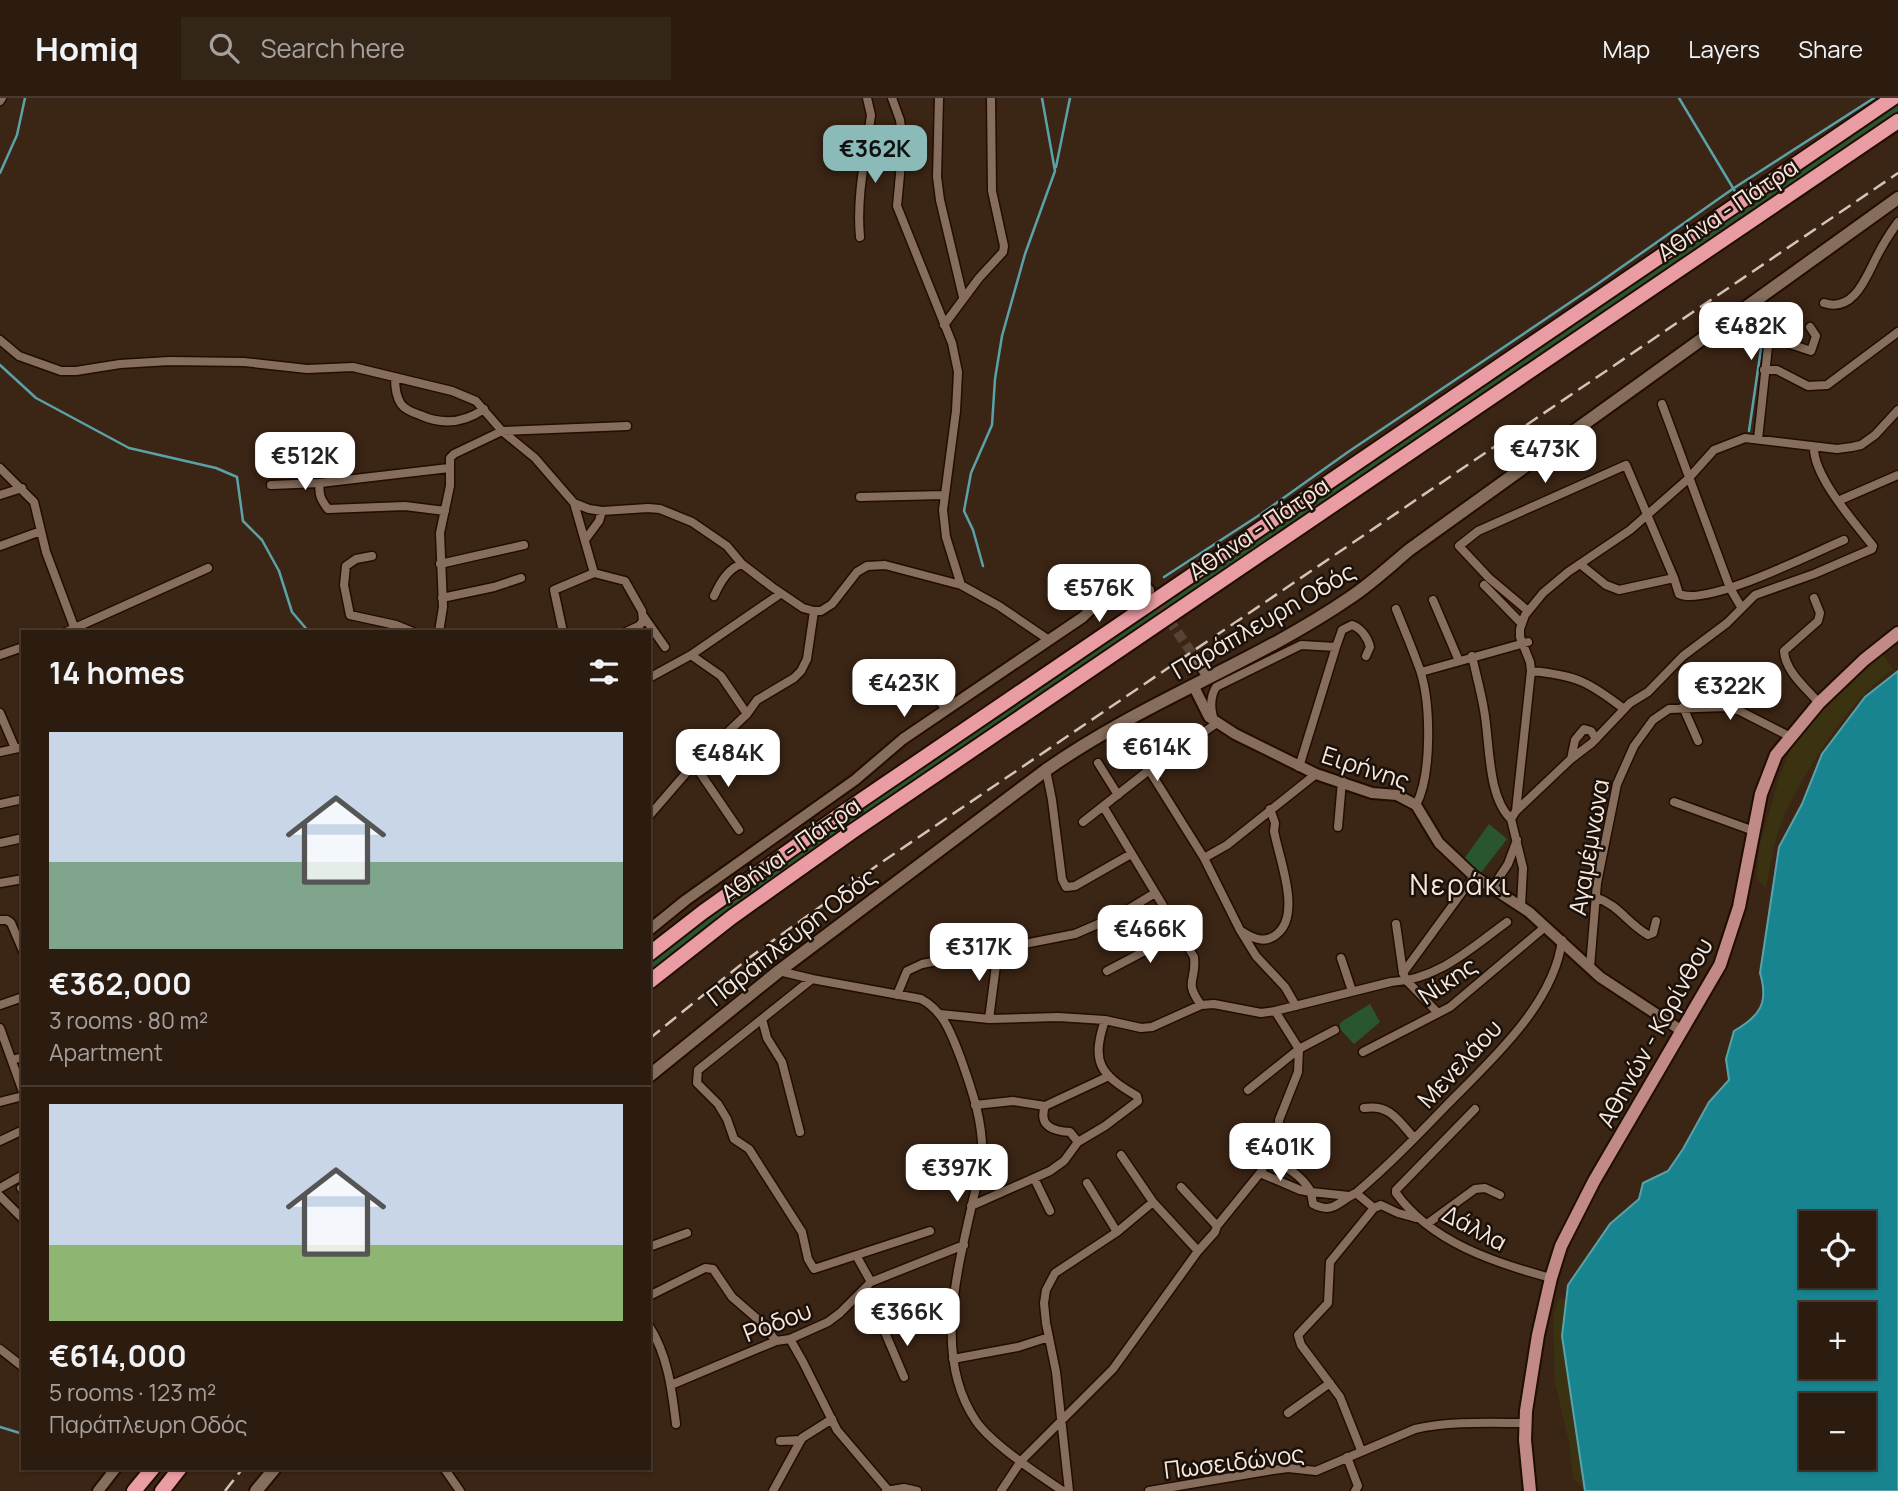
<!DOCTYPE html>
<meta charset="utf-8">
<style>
:root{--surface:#2c1c10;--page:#342519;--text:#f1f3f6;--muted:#a6a19f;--line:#483a30;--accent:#8bbbb9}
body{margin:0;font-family:Manrope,sans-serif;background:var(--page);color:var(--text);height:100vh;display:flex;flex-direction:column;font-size:26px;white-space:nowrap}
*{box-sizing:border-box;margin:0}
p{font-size:23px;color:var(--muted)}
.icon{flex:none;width:38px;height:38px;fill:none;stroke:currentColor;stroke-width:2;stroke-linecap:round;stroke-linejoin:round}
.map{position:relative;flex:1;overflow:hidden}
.drawer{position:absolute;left:21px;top:532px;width:630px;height:840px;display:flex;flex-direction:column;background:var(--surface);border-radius:0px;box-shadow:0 2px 5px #0004,0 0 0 2px var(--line)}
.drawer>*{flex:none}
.controls{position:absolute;left:1799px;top:1113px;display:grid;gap:14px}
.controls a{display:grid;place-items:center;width:77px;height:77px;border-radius:0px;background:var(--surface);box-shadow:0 2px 5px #0004,0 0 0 2px var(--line);font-size:35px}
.price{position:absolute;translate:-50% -60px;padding:0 16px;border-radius:14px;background:#fff;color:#222;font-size:23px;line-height:46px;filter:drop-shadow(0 2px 4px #0008)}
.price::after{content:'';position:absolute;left:50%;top:42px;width:21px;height:16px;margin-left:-10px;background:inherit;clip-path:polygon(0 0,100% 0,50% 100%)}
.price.current{background:var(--accent);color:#111}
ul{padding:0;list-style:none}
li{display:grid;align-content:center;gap:14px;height:371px;padding:0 28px}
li+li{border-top:2px solid var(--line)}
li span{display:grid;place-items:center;height:217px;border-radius:0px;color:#555}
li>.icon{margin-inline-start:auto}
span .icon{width:126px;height:126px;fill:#fffc;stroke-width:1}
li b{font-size:30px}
h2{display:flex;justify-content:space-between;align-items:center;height:84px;padding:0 28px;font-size:30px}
header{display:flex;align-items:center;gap:42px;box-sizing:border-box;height:98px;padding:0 35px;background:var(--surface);border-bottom:2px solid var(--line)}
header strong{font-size:33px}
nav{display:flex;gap:38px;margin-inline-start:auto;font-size:24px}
.search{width:490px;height:63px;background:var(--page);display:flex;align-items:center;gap:18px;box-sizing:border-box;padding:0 24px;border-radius:0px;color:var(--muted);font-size:26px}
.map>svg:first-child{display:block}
.green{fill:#29562f}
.sand{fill:#3a3211}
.water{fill:#188490;stroke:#5ba2a8;stroke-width:2;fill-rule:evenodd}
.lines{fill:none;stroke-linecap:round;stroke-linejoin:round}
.stream{stroke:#5ba2a8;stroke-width:2.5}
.tertiary-tunnel{stroke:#574233;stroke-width:10;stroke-dasharray:10 5;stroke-linecap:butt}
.minor-casing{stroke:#210d01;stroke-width:11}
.tertiary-casing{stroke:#210d01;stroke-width:14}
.secondary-casing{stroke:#210d01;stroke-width:16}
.primary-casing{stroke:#210d01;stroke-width:16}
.motorway-casing{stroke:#210d01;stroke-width:18}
.minor{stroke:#876e5c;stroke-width:8}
.tertiary{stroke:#876e5c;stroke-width:10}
.secondary{stroke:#876e5c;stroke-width:12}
.primary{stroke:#c28a87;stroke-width:12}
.motorway{stroke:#e99ca3;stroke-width:14}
.rail{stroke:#d4c4b8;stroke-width:2.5;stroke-dasharray:14 7;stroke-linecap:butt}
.labels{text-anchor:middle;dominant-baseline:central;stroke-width:5;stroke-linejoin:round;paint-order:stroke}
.street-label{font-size:24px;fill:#f8e9df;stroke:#1a110a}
.quarter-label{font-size:28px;letter-spacing:2px;fill:#f8e9df;stroke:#1a110a}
</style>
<header>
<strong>Homiq</strong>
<div class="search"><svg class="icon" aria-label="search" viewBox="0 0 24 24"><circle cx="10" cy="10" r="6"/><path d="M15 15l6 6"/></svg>Search here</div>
<nav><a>Map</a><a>Layers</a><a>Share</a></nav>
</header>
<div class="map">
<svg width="1898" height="1393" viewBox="0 0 1898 1393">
<rect width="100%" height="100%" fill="#3b2515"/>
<path class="green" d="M 1898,7 L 1898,13 L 831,739 L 710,825 L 649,873 L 649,867 L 707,822 L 845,723 Z
M 1489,726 L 1507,741 L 1480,776 L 1464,761 Z
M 1370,906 L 1380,924 L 1354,946 L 1339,930 L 1341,924 Z"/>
<path class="sand" d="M 1880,553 L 1894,571 C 1852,597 1795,685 1779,732 C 1773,750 1770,771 1766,790 L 1757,781 L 1759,749 L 1779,680 L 1791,650 L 1809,624 Z
M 1559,1200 L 1566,1201 L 1562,1239 L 1585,1393 L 1573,1380 L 1569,1345 L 1555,1285 L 1553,1217 Z"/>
<path class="water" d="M 1898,573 L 1898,1393 L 1585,1393 L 1562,1238 L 1568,1187 L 1610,1126 L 1639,1101 L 1643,1085 L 1668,1073 L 1683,1051 L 1709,1004 L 1729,982 L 1726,961 L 1734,933 C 1760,918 1769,905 1760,875 L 1779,749 L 1802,706 L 1822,656 L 1865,599 ZM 1811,1125 L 1864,1125 L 1864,1178 L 1811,1178 ZM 1811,1216 L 1864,1216 L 1864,1269 L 1811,1269 ZM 1811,1307 L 1864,1307 L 1864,1360 L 1811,1360 Z"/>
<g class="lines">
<path class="stream" d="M 1679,0 L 1736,95
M 1056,69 L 1070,0
M 0,75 L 17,37 L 25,0
M 0,267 L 36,300 L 129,350 L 216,370 L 237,379 L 243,423 L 262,442 L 279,473 L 292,514 L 309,534
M 1749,333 L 1767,209
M 983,468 L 973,432 L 964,413 L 971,375 L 992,327 L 995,281 L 1002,238 L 1025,156 L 1055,73 L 1042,0
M 1164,479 L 1261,416 L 1348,354 L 1596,187 L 1734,90 L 1874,0
M 0,1329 L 23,1336"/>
<path class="tertiary-tunnel" d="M 1152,497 L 1198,564"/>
<defs>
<path id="minor" d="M 892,0 L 900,22 L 903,45 L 897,108 L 952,245 L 958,274 L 956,313 L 943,412 L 946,439 L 961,487
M 939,0 L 937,79 L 940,102 L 963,199
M 0,3 L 2,0
M 867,46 L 871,17 L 867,0
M 860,139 C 857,108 862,76 867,46 L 903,45
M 1824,205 C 1854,215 1866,179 1877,158 C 1883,146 1890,135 1898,124
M 944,227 L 979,180 L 1003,154 L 1004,148 L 992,93 L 991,0
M 0,242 L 19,258 L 61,273 L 76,273 L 120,266 L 169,263 L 244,264 L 307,271 L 353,269 L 452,293 L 476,303 L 502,333 L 535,360 L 574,405 L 589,411 L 602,413 L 648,410 L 660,411 L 692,424 L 727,448 L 742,466 L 772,489 L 803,510 L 814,513 L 821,513 L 832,506 L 857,474 L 867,468 L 885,467 L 961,487 L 999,508 L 1049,542
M 1764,272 L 1777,272 L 1808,288 L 1827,287 L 1898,234
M 395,279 C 395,287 396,299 401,306 C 405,312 414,315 420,317 C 442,327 464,325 484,311
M 1662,306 L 1730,490 L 1741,509
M 1758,341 L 1769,239 L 1811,253 L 1816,238 L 1810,229
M 0,370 L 34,404 L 46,454 L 76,534
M 271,387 L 320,385
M 0,397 L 22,390
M 860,399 L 944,397
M 1838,403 L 1898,377
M 445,413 L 405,408 L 328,411 C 321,402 318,396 320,385 L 449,370
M 585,442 L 599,423 L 602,413
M 0,448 L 41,433
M 372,458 L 356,461 L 346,468 L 344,487 L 350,517 L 396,527 L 413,534
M 440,466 L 524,447
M 1580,466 L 1606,487 L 1619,492 L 1674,480 L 1679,496 C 1707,509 1813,455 1844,442
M 594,475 L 625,483 L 642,513 L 643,523 L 639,528 L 626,534
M 1484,487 L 1521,525
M 714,498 C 720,485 728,470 742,466
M 442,500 L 494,489 L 521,480
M 1814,500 L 1820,515 L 1818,523 L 1784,553 C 1785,573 1806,590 1819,605
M 1433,502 L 1459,563
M 1396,511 C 1404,531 1413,552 1420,572 C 1431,605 1432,677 1416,707
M 1528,513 L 1489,480 L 1459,448 L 1478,433 L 1626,367 L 1674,480
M 644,519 L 665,549
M 66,534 L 208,470
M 439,534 L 443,509 L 440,435 L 450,388 L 450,360 L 454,356 L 502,333 L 627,328
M 563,534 L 554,492 L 594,475 L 574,405
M 0,557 L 23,549
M 691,557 L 721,578 L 747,616
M 1472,558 C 1476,576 1481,594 1484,612 C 1490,643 1487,699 1511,721
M 1531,573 C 1576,577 1589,584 1624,611
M 1421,574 L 1528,544
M 649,580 L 691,557 L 780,496
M 924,582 L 946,612
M 1683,609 L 1698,643
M 0,615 L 15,650
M 1213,619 C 1210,608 1210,599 1216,589 L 1301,547 L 1336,549 L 1342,532 L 1352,527 C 1361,530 1368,540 1370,549 L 1366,558
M 0,654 L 23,649
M 1571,661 L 1575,642 L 1584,631 L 1591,633 L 1596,641
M 1098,665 L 1118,697
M 694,666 L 739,732
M 1299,669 L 1336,549
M 1046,672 L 1052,702 L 1062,781 L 1066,789 L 1075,788 L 1131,756
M 1149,672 L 1204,760 L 1240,832 L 1256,858 L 1285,889 L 1296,908
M 1674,704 L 1754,733
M 0,706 L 23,701
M 1103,708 L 1194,859 C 1197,884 1183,882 1201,907
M 1516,713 L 1571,661 L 1592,645 L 1630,605 L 1648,594 L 1683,558 L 1727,525 L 1755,497 L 1814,476 L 1872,451 L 1873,448 C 1854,424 1813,378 1814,349
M 649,718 L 694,666 L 747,616 L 757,602 L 794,580 L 801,573 L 807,561 L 814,513
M 1083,724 L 1149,672 L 1217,625
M 1338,729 L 1342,683
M 0,745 L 23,740
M 1204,760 L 1227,747 L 1316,676
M 0,785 L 23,781
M 1492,790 L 1508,766 L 1517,742
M 1595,799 C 1619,807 1627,825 1648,837 L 1653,835 L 1656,823
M 1521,808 L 1523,770 L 1511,721 L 1516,713 L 1531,573 L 1530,564 L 1520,539 L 1520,531 L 1525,517 L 1543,495 L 1568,474 L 1630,432 L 1688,381 L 1714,352 L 1745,340 L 1837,351 L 1852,349 L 1861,347 L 1875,337 L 1898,312
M 0,822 L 7,822 L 11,825 L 23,853
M 1396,826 L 1403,875 L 1407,883 L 1437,914
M 1243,834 C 1254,841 1266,846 1277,836 C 1302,816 1279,761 1274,733 L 1275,725 L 1270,711
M 1341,860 L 1352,893
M 1590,869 L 1597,785 L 1617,686 L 1634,648 L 1653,622 L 1669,611 L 1725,609 L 1740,613 L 1789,638
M 779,873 L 812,881 L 921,901 C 945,914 952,938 961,961 C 972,992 984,1026 982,1060 C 981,1077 974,1094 971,1111 C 956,1178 934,1262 976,1323 C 991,1345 1040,1378 1063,1393
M 1107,873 L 1179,835
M 1403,875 L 1474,778
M 812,881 L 698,972 L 697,985 L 718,1006 L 727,1021 L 734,1041 L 749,1051 L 802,1134 L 808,1161 L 814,1171 L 930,1133
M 897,897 L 907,873 L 922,866 L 1075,836 L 1119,817 L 1155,795
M 0,907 L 23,899
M 940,916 L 989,921 L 1058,919 L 1105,922 L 1141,930 L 1152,929 L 1201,907 L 1214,906 L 1261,915 L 1275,913 L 1391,884 C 1438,882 1471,850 1507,824
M 762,921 L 767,940 L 782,964 L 800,1034
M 989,921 L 998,852
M 0,930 L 23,994
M 1363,954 L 1450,909 L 1545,829
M 12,962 L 23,959
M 1248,992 L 1299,951 L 1335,932
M 0,1004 L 23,998
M 975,1007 L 1013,1003 L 1045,1008 L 1109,978
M 1045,1008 C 1038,1028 1053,1033 1070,1034 L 1078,1044
M 1364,1010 C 1390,1006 1398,1022 1414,1040
M 1475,1011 L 1396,1092 L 1396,1095 C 1431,1144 1495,1165 1551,1180
M 0,1043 L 23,1032
M 1121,1057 L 1153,1104 L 1198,1153 L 1215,1134 L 1217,1128 L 1181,1089
M 1270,1058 C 1285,1069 1302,1077 1311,1094 L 1349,1098
M 1260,1075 L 1300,1092 L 1311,1094 L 1313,1106 C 1334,1117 1340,1102 1356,1095 C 1388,1068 1417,1038 1446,1008 C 1489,964 1554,907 1562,842
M 1034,1080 L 1050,1113
M 1087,1085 L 1117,1134
M 0,1090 L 23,1077
M 21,1090 L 23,1089
M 1356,1095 L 1374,1110
M 0,1098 L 23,1121
M 971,1108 L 1050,1073 L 1064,1063 L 1078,1044 L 1105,1028 L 1138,1003 L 1137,998 C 1099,976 1091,964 1105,922
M 1427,1126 L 1475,1091 L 1485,1090 L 1500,1097
M 1217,1128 L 1260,1075 L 1278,1044 L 1279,1022 L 1298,974 L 1299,951 L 1275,913
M 649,1149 L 687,1135
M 857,1159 L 871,1184
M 649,1198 L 705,1170 L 713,1171 L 732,1199 L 762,1225 L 776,1243
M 649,1228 C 668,1257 672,1293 676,1326
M 790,1241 L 803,1264 L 837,1332 L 888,1392
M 0,1251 L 23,1269
M 953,1261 L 1018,1249 L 1049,1239
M 904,1279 L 884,1232 C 888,1211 936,1206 955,1200
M 671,1287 L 776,1243 L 790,1241 L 828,1224 L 840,1215 L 871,1184 L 964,1147
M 1288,1315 L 1330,1285
M 780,1343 L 800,1342
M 1361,1352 L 1340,1299 L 1301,1247 L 1298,1237 L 1328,1205 L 1330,1164 L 1374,1110 L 1381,1107 L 1398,1115 L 1416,1120
M 1347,1359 L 1358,1388 L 1355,1393
M 444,1370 L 460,1393
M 773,1393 L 802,1340 L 832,1321
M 886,1393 L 904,1390 L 917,1393
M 1001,1393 L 1021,1363 L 1113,1271 L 1198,1153
M 1069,1393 L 1056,1274 L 1046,1225 L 1044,1205 L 1046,1192 L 1055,1175 L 1117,1134 L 1153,1104
M 1149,1393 L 1273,1372 L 1288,1370 L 1316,1373 L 1415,1331 C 1451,1323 1488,1325 1525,1325"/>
<path id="tertiary" d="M 1198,564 L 1208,579
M 1193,587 L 1209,619 L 1235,636 L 1316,676 L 1372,695 L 1397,697 L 1416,707 L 1439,745 L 1474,778 L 1529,814 L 1600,879 L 1682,933
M 649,832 L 686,802 L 855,682 L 903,641 L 1083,519 L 1120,483 C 1131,479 1141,485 1149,492
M 98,1393 L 116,1370"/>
<path id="secondary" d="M 649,978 L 779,873 L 1046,672 C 1142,604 1255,565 1351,499 C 1372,485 1390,468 1409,452 L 1898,100
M 256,1393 L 275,1370"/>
<path id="primary" d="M 1530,1393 L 1525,1342 L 1526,1313 L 1538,1237 L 1551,1180 L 1561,1148 L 1594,1083 L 1720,867 L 1739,809 L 1761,696 L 1776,657 L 1819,605 L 1864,562 L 1898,535"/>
<path id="motorway" d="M 649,856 L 703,814 L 841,716 L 1893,0
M 649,884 L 732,819 L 853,733 L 1898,23
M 134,1393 L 153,1370
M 162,1393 L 180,1370"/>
</defs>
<use href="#minor" class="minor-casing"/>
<use href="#tertiary" class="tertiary-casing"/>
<use href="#secondary" class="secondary-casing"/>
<use href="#primary" class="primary-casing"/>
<use href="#motorway" class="motorway-casing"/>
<use href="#minor" class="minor"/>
<use href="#tertiary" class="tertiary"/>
<use href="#secondary" class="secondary"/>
<use href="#primary" class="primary"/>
<use href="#motorway" class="motorway"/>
<path class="rail" d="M 649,941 L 749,860 L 882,764 L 1898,75
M 225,1393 L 243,1370"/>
</g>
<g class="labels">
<g class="street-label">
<text transform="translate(1727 111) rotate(-34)">Αθήνα - Πάτρα</text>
<text transform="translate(1258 430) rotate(-34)">Αθήνα - Πάτρα</text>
<text transform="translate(1263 522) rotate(-30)">Παράπλευρη Οδός</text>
<text transform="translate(1366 669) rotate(18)">Ειρήνης</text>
<text transform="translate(1588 749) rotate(-80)">Αγαμέμνωνα</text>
<text transform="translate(790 751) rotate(-35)">Αθήνα - Πάτρα</text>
<text transform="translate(791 838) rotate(-38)">Παράπλευρη Οδός</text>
<text transform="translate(1447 882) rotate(-34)">Νίκης</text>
<text transform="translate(1654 934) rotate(-61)">Αθηνών - Κορίνθου</text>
<text transform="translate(1459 965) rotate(-47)">Μενελάου</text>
<text transform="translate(1475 1129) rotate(28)">Δάλλα</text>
<text transform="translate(777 1223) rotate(-21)">Ρόδου</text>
<text transform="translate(1234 1363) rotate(-7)">Πωσειδώνος</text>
</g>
<g class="quarter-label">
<text x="1461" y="786">Νεράκι</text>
</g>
</g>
</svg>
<div class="controls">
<a><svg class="icon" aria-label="locate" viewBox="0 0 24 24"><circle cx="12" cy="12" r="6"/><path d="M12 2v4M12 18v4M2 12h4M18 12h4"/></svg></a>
<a>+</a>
<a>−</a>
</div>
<b class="price current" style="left:875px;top:87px">€362K</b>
<b class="price" style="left:1751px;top:264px">€482K</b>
<b class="price" style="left:1545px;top:387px">€473K</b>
<b class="price" style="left:305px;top:394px">€512K</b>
<b class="price" style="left:1099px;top:526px">€576K</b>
<b class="price" style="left:904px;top:621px">€423K</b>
<b class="price" style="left:1730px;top:624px">€322K</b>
<b class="price" style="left:1157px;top:685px">€614K</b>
<b class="price" style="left:728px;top:691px">€484K</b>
<b class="price" style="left:1150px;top:867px">€466K</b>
<b class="price" style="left:979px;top:885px">€317K</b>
<b class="price" style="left:1280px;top:1085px">€401K</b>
<b class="price" style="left:957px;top:1106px">€397K</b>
<b class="price" style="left:907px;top:1250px">€366K</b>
<section class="drawer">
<h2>14 homes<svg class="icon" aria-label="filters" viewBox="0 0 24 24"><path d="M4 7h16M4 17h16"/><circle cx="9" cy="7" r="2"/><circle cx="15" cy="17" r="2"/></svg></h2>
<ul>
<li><span style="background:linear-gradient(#c9d6e8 60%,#7fa58c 0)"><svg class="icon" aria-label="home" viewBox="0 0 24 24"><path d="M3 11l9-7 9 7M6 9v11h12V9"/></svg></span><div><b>€362,000</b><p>3 rooms · 80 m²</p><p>Apartment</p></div></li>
<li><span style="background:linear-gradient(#c9d6e8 65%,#8fb573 0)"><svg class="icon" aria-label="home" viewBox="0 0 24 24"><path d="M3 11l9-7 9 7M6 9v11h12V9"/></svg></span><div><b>€614,000</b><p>5 rooms · 123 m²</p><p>Παράπλευρη Οδός</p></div></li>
</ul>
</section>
</div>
